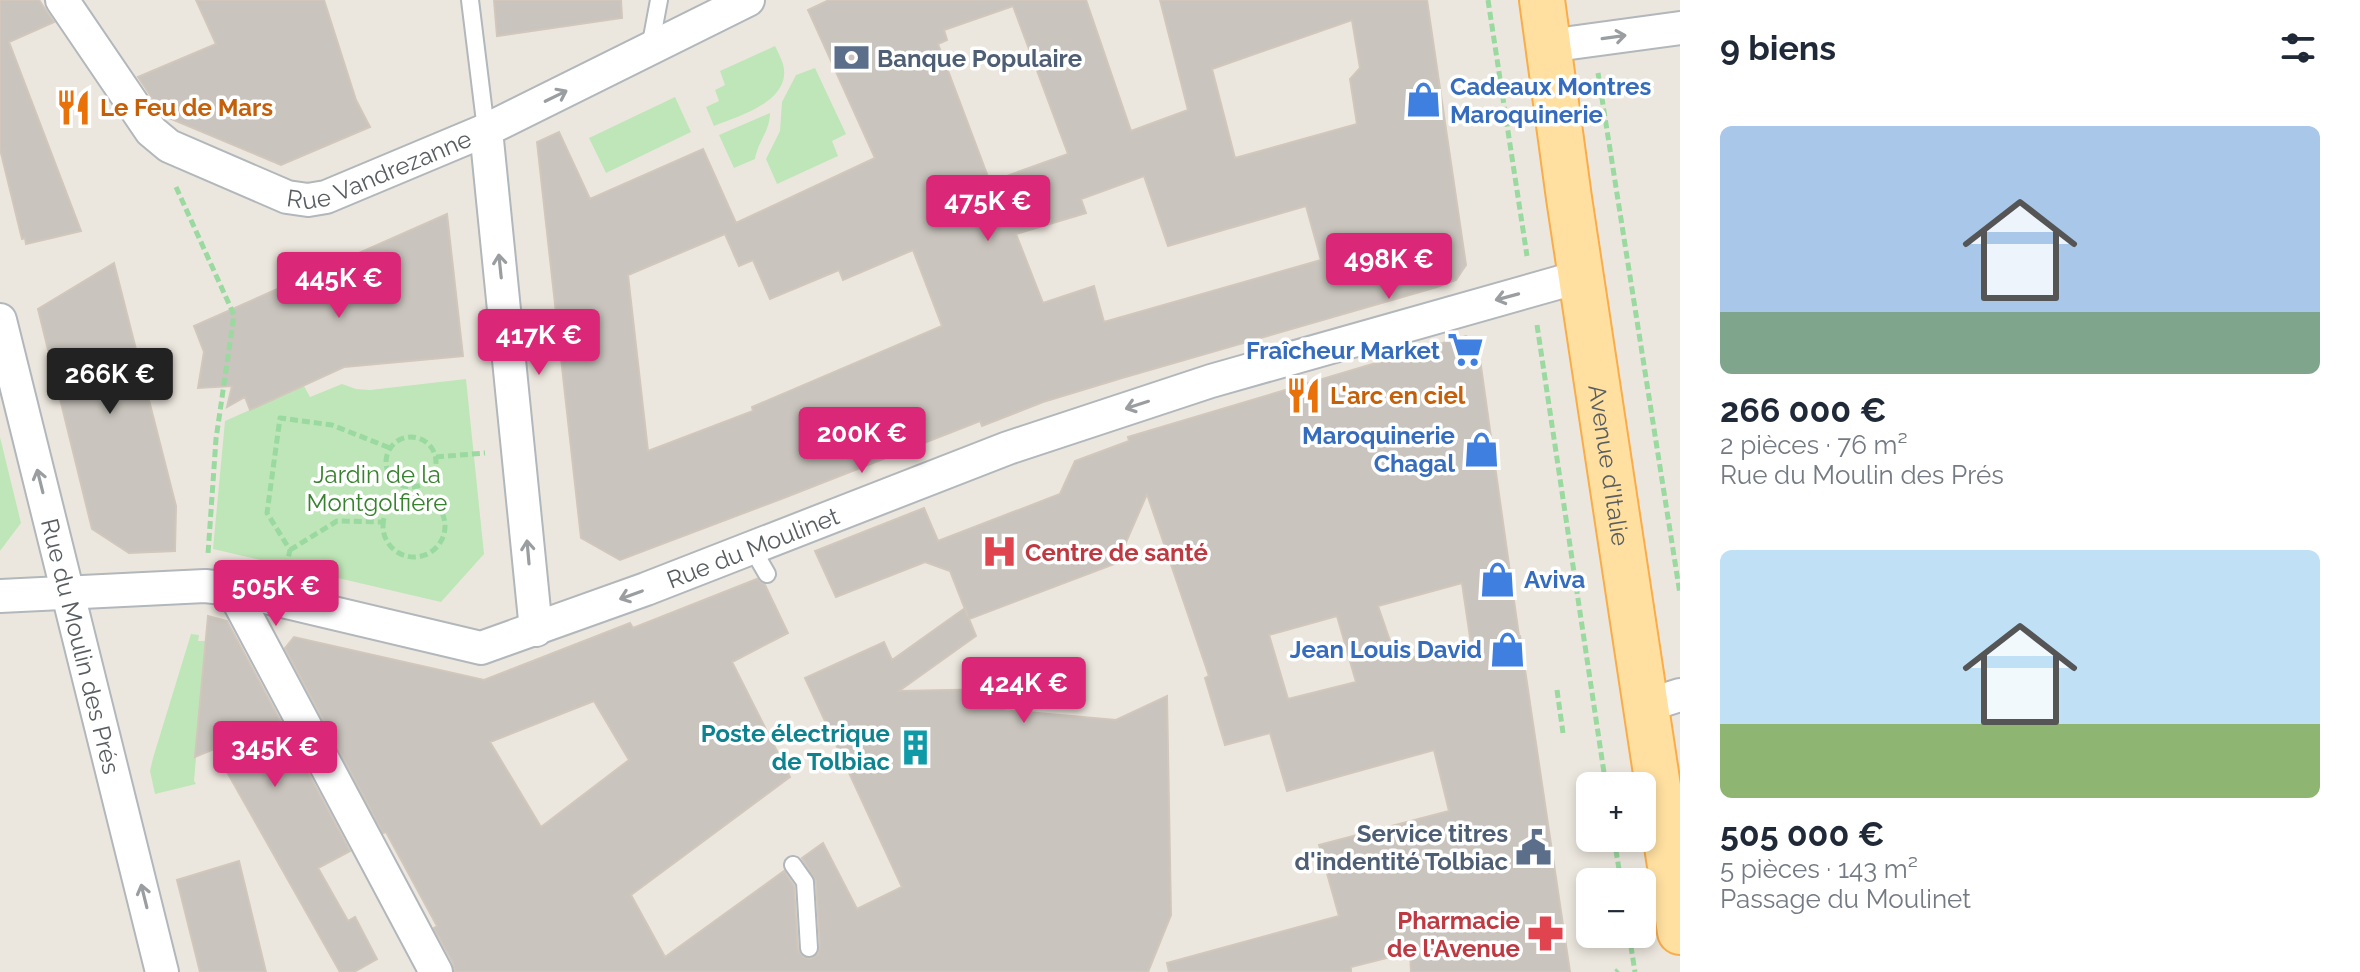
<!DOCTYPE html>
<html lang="fr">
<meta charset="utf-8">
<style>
:root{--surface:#fff;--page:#f2f2f3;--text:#1f2937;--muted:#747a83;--accent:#db2777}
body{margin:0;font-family:Raleway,sans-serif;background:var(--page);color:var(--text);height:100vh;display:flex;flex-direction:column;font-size:30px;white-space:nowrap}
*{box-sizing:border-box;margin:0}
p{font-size:26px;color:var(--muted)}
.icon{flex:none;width:44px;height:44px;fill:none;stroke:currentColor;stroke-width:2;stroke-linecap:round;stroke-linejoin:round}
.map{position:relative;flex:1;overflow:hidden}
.side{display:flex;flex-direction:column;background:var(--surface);width:680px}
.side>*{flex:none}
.tools{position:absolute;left:1576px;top:772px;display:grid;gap:16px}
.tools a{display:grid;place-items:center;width:80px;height:80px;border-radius:12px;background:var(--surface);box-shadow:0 4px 12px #0003;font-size:40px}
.price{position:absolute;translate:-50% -68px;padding:0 18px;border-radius:8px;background:var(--accent);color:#fff;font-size:26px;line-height:52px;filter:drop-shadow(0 2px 4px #0008)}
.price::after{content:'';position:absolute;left:50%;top:48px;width:24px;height:18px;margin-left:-12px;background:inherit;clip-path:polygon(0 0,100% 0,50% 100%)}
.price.selected{background:#222;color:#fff}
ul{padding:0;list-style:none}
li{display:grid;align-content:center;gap:16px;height:424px;padding:0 40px}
li span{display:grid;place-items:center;height:248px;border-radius:12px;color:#555}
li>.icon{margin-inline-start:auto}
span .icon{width:144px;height:144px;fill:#fffc;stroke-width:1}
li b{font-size:34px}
h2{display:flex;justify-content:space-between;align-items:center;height:96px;padding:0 40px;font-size:34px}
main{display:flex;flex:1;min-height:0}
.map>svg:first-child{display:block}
.green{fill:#bfe6b8}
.building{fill:#c9c4bd;stroke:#d1c7bc;stroke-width:2;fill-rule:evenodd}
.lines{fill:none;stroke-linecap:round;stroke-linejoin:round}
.lane-casing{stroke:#b1b7bb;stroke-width:20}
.street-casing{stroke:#b1b7bb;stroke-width:36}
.primary-casing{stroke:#faac49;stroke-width:48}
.path{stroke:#9ad9a0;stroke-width:5;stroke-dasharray:8 4;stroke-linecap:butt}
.lane{stroke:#fff;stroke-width:16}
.street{stroke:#fff;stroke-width:32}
.primary{stroke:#ffe0a0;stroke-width:44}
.oneway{stroke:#9a9ea0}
.labels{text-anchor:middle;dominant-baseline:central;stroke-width:7;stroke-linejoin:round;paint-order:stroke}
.service-label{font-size:24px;font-weight:bold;fill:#4e5e75;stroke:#fff;text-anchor:start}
.shop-label{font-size:24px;font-weight:bold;fill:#366cbe;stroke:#fff;text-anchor:end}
.food-label{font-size:24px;font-weight:bold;fill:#c56008;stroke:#fff;text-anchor:start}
.street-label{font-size:24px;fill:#575d61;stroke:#fff}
.park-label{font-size:24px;fill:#37822e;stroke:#fff}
.health-label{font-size:24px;font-weight:bold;fill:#be3a42;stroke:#fff;text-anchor:start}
.culture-label{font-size:24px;font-weight:bold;fill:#0d838f;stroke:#fff;text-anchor:end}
</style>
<main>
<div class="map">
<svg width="1680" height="972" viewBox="0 0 1680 972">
<rect width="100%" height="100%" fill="#ece7de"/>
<path class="green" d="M 775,46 C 778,52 781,58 783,64 C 793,101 739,116 714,126 L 706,107 L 719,101 L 715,90 L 725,85 L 720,71 Z
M 815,68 L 846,134 L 832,141 L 838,156 L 777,184 L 766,159 L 780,131 L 782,102 L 796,75 Z
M 675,97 L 691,132 L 606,173 L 589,138 Z
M 770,113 C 770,131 758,141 755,159 L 734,168 L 719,135 Z
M 466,379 L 484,554 L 441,602 L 213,549 L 225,421 L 304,386 L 310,397 L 342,384 L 356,389 L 370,390 Z
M 0,437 L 21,523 L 0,551 Z
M 191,634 L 199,635 L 198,641 L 206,641 L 194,781 L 196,784 L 155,794 L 150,771 L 153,758 Z"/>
<path class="building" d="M 0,0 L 39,0 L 54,22 L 9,42 L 81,231 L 26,244 L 25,238 L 22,239 L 0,149 Z
M 196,0 L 324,0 L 356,100 L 370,127 L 281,165 L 164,116 L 138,77 L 216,44 Z
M 494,0 L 621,0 L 622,18 L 497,36 Z
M 829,0 L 1086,0 L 1131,131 L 1188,110 L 1160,0 L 1427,0 L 1466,265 L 1456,280 L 1437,287 L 1122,378 L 1043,402 L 982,426 L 980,421 L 781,499 L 620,560 L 581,538 L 537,142 L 559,132 L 590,199 L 703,149 L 736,223 L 875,158 L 808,10 ZM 1013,6 L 1068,154 L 990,182 L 938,44 L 947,40 L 944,30 ZM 1352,20 L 1360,68 L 1350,79 L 1357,124 L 1235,158 L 1212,69 ZM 1144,176 L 1168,246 L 1306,206 L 1321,260 L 1104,322 L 1094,286 L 1043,303 L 1016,234 L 1086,213 L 1081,199 ZM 725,234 L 739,266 L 753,260 L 770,299 L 839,270 L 843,280 L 913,250 L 942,326 L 752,407 L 753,411 L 648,451 L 628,275 Z
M 447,214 L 463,356 L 344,367 L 250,410 L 245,397 L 227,407 L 232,386 L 198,388 L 204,352 L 194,326 Z
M 114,263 L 176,506 L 175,551 L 129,553 L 92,529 L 38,309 Z
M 1466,336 L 1478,345 L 1519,636 L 1520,636 L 1570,972 L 1411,972 L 1410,952 L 1351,967 L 1351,972 L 1169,972 L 1167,963 L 1339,916 L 1319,845 L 1449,811 L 1434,750 L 1287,791 L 1270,733 L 1225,745 L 1205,678 L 1209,676 L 1147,494 L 1117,563 L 969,619 L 976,636 L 899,691 L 997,689 L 1006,710 L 1116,720 L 1167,696 L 1171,915 L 1148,972 L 455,972 L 453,963 L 434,928 L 437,926 L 386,832 L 383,833 L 285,648 L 294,637 L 484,680 L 630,623 L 633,628 L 757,579 L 765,585 L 788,633 L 732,662 L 790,777 L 631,895 L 665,957 L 784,871 L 794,886 L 798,949 L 803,957 L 810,959 L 818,954 L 820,947 L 816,881 L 802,858 L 823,843 L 857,909 L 902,887 L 805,678 L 884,642 L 892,660 L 965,608 L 968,617 L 950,571 L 925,562 L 836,597 L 815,551 L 924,508 L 938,541 L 1060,494 L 1075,461 L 1129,441 L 1128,437 ZM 1462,583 L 1471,644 L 1397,661 L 1378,606 ZM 1337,616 L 1356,682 L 1288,699 L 1269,635 ZM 594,701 L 629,760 L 541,827 L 490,742 Z
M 208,616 L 227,621 L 350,851 L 318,868 L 348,921 L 355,917 L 377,959 L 354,972 L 340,972 L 214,749 L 195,757 Z
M 239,861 L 266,972 L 200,972 L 177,880 Z"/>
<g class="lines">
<defs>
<path id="lane" d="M 470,0 L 486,130
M 650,48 L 659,0
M 752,548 L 767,574
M 793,865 L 805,882 L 809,948"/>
<g id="street">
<path id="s1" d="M 62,0 L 151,131 L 169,146 L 287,197 L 308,200 L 326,197 L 486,130 L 748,0"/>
<path d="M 1548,46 L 1680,28"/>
<path d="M 486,130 L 536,630"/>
<path id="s2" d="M 0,320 L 162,972"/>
<path d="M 232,589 L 436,972"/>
<path id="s3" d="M 0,596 L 205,586 L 232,589 L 481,648 L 646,589 L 1008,448 L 1211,381 L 1582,276"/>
<path d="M 1645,706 L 1680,695"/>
</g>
<g id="primary">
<path id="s4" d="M 1542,0 L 1569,198 L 1680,932"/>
</g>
</defs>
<use href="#lane" class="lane-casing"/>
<use href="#street" class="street-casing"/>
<use href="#primary" class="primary-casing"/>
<path class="path" d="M 1488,0 L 1527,256
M 1598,73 L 1680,594
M 176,187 L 234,315 L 216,439 L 208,554
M 1537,325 L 1606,786
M386 462a25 25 0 1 1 50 0a25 25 0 1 1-50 0Z
M 436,457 L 485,453
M383 526a31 31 0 1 1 62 0a31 31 0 1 1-62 0Z
M 290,550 L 337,521 L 383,522
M 286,568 L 290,550 L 267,513 L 280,418 L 332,425 L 390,448
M 1557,690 L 1563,733
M 1614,838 L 1621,882
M 1629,934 L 1635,972
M 1616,972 L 1618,970"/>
<use href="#lane" class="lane"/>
<use href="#street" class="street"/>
<use href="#primary" class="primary"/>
</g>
<defs><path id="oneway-shaft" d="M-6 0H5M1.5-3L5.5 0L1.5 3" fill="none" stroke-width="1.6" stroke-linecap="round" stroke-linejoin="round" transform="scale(2)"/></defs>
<g class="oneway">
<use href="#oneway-shaft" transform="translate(1614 37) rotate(-8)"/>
<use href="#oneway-shaft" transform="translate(556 96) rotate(-26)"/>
<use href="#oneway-shaft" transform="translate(500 266) rotate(-96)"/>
<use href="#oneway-shaft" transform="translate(1507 297) rotate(165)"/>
<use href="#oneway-shaft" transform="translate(1137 405) rotate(162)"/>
<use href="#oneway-shaft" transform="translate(40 481) rotate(-104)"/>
<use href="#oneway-shaft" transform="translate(528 552) rotate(-95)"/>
<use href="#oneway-shaft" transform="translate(631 595) rotate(160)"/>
<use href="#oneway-shaft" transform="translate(144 896) rotate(-104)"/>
</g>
<defs>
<symbol id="bank-bare" viewBox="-9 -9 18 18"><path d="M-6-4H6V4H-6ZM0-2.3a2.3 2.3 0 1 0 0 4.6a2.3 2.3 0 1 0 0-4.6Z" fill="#5c6f8a" stroke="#fff" stroke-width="2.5" paint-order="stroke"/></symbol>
<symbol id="shop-bare" viewBox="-9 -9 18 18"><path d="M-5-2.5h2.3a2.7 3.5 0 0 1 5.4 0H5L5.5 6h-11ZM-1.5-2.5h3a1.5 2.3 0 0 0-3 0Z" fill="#3f7fe0" stroke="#fff" stroke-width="2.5" paint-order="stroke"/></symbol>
<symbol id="restaurant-bare" viewBox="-9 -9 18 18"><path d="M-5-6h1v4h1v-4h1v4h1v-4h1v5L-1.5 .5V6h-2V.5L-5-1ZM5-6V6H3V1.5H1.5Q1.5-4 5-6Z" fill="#e8710a" stroke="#fff" stroke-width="2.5" paint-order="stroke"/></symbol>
<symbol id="supermarket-bare" viewBox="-9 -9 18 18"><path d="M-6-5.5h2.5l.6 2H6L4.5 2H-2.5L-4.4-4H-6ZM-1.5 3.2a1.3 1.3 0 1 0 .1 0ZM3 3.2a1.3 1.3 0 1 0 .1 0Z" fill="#3f7fe0" stroke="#fff" stroke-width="2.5" paint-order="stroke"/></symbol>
<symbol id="hospital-bare" viewBox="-9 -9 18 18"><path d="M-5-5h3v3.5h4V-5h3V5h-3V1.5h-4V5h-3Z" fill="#e0444e" stroke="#fff" stroke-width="2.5" paint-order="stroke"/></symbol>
<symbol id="building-bare" viewBox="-9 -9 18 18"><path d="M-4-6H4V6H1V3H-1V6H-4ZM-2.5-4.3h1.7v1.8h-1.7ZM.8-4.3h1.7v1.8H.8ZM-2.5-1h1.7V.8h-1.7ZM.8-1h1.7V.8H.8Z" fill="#0f9aa8" stroke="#fff" stroke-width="2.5" paint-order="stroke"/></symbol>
<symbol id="civic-bare" viewBox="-9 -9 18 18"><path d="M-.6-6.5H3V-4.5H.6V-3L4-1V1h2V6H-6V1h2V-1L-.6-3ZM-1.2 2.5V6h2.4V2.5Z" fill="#5c6f8a" stroke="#fff" stroke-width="2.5" paint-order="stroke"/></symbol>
<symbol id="pharmacy-bare" viewBox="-9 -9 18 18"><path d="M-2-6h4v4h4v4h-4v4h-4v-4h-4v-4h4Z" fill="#e0444e" stroke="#fff" stroke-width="2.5" paint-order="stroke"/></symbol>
</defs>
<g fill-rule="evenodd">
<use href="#bank-bare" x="826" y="32" width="51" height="51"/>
<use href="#shop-bare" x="1398" y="74" width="51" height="51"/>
<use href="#restaurant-bare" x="48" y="82" width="51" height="51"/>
<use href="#supermarket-bare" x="1440" y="324" width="51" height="51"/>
<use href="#restaurant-bare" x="1278" y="370" width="51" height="51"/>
<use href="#shop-bare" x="1456" y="424" width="51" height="51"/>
<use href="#hospital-bare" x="974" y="526" width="51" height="51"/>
<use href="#shop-bare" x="1472" y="554" width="51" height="51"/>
<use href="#shop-bare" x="1482" y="624" width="51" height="51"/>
<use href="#building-bare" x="890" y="722" width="51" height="51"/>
<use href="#civic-bare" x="1508" y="822" width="51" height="51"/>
<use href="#pharmacy-bare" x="1520" y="908" width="51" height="51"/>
</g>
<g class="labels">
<g class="service-label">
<text x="877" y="58">Banque Populaire</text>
<text x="1508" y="833" text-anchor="end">Service titres<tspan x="1508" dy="28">d'indentité Tolbiac</tspan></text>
</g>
<g class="shop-label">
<text x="1450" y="86" text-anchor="start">Cadeaux Montres<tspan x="1450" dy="28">Maroquinerie</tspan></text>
<text x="1440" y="350">Fraîcheur Market</text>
<text x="1455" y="435">Maroquinerie<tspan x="1455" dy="28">Chagal</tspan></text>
<text x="1524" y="579" text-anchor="start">Aviva</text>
<text x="1482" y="649">Jean Louis David</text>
</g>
<g class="food-label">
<text x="100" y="107">Le Feu de Mars</text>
<text x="1330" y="395">L'arc en ciel</text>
</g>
<g class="street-label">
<text stroke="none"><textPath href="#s1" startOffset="408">Rue Vandrezanne</textPath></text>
<text stroke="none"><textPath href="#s4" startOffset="470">Avenue d'Italie</textPath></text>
<text stroke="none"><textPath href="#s3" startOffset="778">Rue du Moulinet</textPath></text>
<text stroke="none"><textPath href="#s2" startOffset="336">Rue du Moulin des Prés</textPath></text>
</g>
<g class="park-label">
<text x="377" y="474">Jardin de la<tspan x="377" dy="28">Montgolfière</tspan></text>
</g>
<g class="health-label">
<text x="1025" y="552">Centre de santé</text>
<text x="1520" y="920" text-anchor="end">Pharmacie<tspan x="1520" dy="28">de l'Avenue</tspan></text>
</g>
<g class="culture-label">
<text x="890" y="733">Poste électrique<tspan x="890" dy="28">de Tolbiac</tspan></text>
</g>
</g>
</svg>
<div class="tools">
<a>+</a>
<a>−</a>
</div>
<b class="price" style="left:988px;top:243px">475K €</b>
<b class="price" style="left:1389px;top:301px">498K €</b>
<b class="price" style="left:339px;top:320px">445K €</b>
<b class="price" style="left:539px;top:377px">417K €</b>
<b class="price selected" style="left:110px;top:416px">266K €</b>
<b class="price" style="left:862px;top:475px">200K €</b>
<b class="price" style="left:276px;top:628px">505K €</b>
<b class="price" style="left:1024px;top:725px">424K €</b>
<b class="price" style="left:275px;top:789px">345K €</b>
</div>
<section class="side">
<h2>9 biens<svg class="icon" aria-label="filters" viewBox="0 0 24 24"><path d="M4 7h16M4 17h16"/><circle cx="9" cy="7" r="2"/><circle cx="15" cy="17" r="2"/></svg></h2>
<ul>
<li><span style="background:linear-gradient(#a9c7e8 75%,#7fa58c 0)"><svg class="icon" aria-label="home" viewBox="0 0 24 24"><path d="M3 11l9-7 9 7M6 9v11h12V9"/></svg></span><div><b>266 000 €</b><p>2 pièces · 76 m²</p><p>Rue du Moulin des Prés</p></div></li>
<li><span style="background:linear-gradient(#bfe0f5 70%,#8fb573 0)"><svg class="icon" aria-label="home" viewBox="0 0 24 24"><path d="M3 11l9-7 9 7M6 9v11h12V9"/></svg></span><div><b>505 000 €</b><p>5 pièces · 143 m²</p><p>Passage du Moulinet</p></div></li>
</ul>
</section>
</main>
